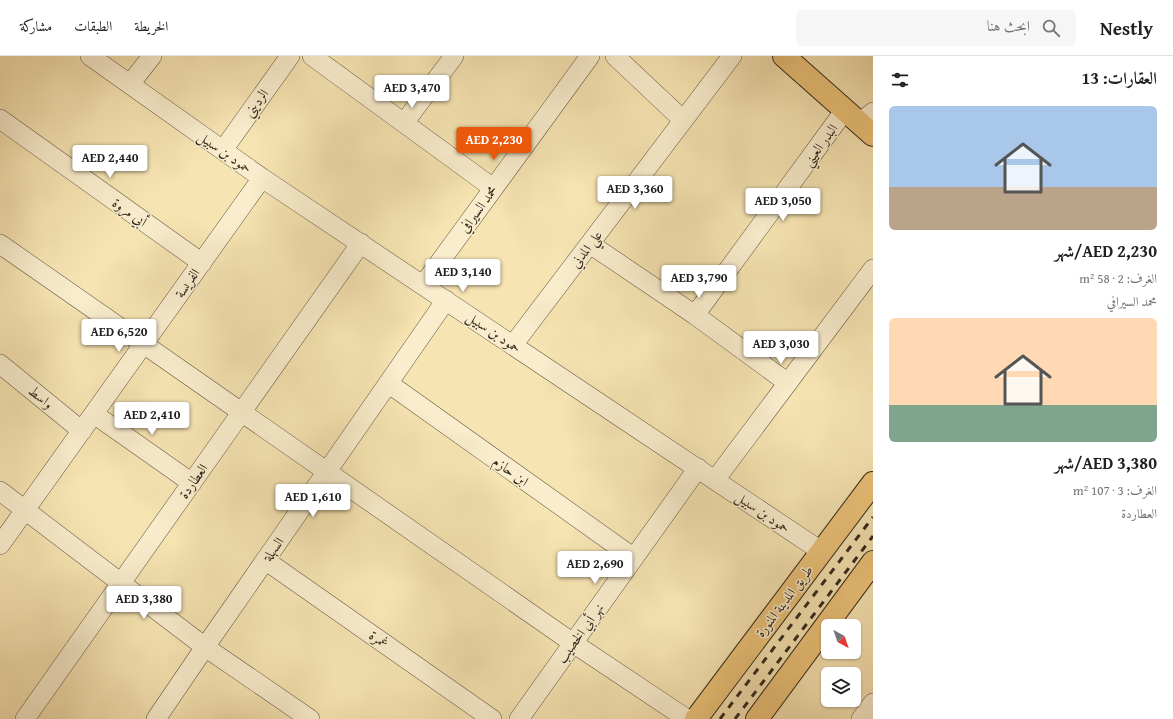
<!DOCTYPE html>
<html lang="ar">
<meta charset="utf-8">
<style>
:root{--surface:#fff;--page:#f6f6f6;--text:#202124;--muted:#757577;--line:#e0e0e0;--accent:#ea580c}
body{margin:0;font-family:"Gentium Book Plus",Amiri,serif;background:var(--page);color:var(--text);direction:rtl;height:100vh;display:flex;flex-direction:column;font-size:15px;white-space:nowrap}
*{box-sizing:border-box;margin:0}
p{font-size:13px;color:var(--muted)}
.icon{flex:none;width:22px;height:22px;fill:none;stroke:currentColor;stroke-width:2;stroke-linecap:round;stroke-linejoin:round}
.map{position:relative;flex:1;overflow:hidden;direction:ltr}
.sheet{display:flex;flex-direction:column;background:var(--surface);width:300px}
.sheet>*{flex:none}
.needle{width:26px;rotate:140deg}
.fabs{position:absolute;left:821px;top:563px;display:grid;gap:8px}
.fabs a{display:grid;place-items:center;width:40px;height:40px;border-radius:6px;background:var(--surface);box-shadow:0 1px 3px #0004;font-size:20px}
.price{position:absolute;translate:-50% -34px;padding:0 9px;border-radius:4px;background:#fff;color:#222;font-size:13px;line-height:26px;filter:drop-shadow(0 1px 2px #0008)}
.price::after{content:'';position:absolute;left:50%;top:24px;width:12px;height:9px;margin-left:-6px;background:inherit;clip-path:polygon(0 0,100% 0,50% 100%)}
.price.current{background:var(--accent);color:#fff}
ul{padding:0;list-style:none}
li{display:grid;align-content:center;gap:8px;height:212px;padding:0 16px}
li span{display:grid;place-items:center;height:124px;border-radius:6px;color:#555}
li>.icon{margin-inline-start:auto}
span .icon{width:72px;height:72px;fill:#fffc;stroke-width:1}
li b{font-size:17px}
h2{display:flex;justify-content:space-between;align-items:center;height:48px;padding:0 16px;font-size:17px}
header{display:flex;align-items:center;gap:24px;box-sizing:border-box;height:56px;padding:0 20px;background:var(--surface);border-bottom:1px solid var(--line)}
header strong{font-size:19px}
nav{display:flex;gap:22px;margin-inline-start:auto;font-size:14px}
.search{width:280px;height:36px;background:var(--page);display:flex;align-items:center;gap:10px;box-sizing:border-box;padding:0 14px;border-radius:6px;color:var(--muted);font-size:15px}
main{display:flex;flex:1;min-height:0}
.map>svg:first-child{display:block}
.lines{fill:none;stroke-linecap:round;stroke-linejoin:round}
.minor-casing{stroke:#645843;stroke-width:20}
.major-casing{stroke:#342a1e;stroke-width:24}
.minor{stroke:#f9edcd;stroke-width:19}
.major{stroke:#ebc279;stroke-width:22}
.rail{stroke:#342a1e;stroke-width:3;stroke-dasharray:7 7;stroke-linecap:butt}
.labels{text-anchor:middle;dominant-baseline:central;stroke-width:3;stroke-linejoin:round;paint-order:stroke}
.street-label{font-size:14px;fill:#342a1e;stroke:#f9edcd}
</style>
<header>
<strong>Nestly</strong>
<div class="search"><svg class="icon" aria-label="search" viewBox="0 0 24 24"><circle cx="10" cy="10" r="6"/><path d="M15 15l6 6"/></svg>ابحث هنا</div>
<nav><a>الخريطة</a><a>الطبقات</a><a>مشاركة</a></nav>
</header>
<main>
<section class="sheet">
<h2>العقارات: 13<svg class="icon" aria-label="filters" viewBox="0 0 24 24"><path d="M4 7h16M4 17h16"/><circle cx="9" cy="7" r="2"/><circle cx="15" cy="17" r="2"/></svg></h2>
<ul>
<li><span style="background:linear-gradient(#a9c7e8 65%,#b9a48a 0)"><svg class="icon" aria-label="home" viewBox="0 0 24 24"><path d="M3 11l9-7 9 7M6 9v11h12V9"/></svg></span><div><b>AED 2,230/شهر</b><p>الغرف: 2 · 58 m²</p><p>محمد السيرافي</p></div></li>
<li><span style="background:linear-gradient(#ffd9b3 70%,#7fa58c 0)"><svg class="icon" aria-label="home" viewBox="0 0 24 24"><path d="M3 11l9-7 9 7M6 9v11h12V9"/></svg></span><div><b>AED 3,380/شهر</b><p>الغرف: 3 · 107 m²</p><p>العطاردة</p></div></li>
</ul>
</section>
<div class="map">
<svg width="873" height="663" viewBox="0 0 873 663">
<rect width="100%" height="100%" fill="#f6e4b2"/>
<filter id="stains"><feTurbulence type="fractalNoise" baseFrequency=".005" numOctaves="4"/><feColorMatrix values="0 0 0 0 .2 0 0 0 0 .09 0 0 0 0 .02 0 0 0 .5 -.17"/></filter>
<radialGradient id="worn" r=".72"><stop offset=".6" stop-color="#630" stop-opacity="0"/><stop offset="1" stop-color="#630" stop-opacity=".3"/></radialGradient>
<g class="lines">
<defs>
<path id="minor" d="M 90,0 L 262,122 L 821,495
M 312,0 L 493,132
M 615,0 L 683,64
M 130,28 L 152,0
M 0,63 L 202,207
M 404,67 L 454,0
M 860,67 L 873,56
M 223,94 L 290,0
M 0,188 L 573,587 L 687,663
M 590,188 L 695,259 L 788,327
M 423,229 L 590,0
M 695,259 L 845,54
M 513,289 L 732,0
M 0,308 L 82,375
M 388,327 L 634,502
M 94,358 L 192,427
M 715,424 L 873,213
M 0,435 L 205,591 L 310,663
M 0,489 L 262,122
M 265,504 L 492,663
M 25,663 L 361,187
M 156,663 L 205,591 L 446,244
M 519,663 L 698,412
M 861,663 L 873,647"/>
<path id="major" d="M 784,0 L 873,79
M 696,663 L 873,427
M 757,663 L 873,506"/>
</defs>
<use href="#minor" class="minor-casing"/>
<use href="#major" class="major-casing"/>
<use href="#minor" class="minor"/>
<use href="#major" class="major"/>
<path class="rail" d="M 720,663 L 873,461
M 735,663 L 873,480"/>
</g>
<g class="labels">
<g class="street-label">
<text transform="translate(256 47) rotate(-54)">الرديني</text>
<text transform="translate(820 89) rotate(-54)">البدر العيني</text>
<text transform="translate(225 96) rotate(35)">حمود بن سبيل</text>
<text transform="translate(478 153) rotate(-54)">محمد السيرافي</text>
<text transform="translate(130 156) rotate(35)">أبي مروة</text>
<text transform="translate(586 193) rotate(-53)">علي المدني</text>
<text transform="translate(187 227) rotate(-55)">الفريسة</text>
<text transform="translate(494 276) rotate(34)">حمود بن سبيل</text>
<text transform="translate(41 341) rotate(39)">واسط</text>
<text transform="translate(511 415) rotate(36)">ابن حازم</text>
<text transform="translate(193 425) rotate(-55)">العطاردة</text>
<text transform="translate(763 456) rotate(34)">حمود بن سبيل</text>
<text transform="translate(273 493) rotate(-55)">السهلة</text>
<text transform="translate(784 545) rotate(-53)">طريق المدينة المنورة</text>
<text transform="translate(580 577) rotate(-54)">نهر أبي الخصيب</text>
<text transform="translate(379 583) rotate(35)">غمرة</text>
</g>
</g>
<rect width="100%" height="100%" filter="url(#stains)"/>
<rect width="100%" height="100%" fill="url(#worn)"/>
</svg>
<div class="fabs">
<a><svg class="needle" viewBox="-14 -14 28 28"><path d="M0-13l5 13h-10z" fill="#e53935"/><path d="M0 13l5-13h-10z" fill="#757577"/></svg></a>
<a><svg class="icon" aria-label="layers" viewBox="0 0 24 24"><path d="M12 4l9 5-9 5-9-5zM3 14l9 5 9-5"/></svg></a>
</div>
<b class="price" style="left:412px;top:53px">AED 3,470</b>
<b class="price current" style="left:494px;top:105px">AED 2,230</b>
<b class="price" style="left:110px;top:123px">AED 2,440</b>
<b class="price" style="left:635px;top:154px">AED 3,360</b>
<b class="price" style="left:783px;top:166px">AED 3,050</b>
<b class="price" style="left:463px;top:237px">AED 3,140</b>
<b class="price" style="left:699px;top:243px">AED 3,790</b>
<b class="price" style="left:119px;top:297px">AED 6,520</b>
<b class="price" style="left:781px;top:309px">AED 3,030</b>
<b class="price" style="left:152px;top:380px">AED 2,410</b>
<b class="price" style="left:313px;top:462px">AED 1,610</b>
<b class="price" style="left:595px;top:529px">AED 2,690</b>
<b class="price" style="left:144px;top:564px">AED 3,380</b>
</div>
</main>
